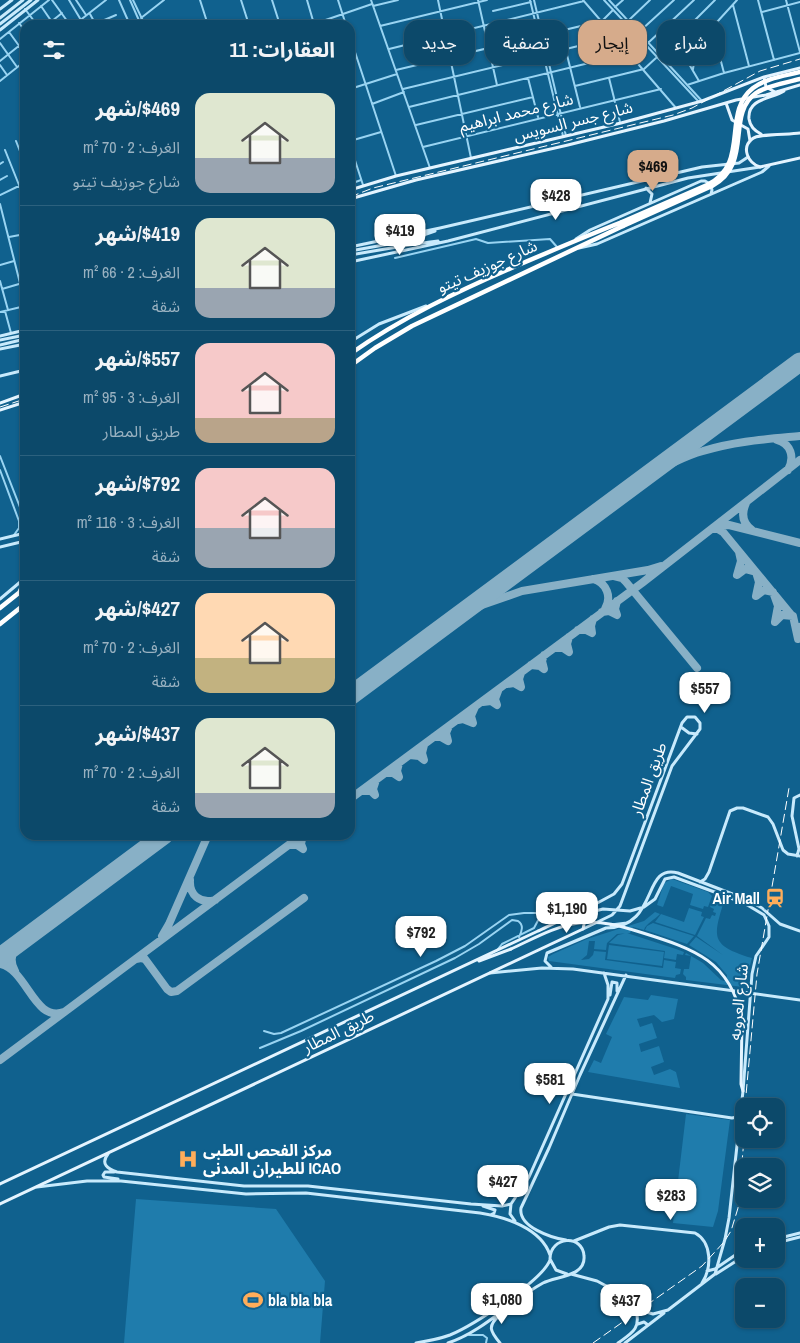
<!DOCTYPE html>
<html lang="ar">
<meta charset="utf-8">
<style>
:root{--surface:#0c496a;--page:#155070;--text:#f1f3f6;--muted:#9ab2c1;--line:#2c617e;--accent:#d6ab8b}
body{margin:0;font-family:"Archivo Narrow","Noto Sans Arabic",sans-serif;background:var(--page);color:var(--text);direction:rtl;height:100vh;display:flex;flex-direction:column;font-size:19px;white-space:nowrap}
*{box-sizing:border-box;margin:0}
p{font-size:16px;color:var(--muted)}
.icon{flex:none;width:28px;height:28px;fill:none;stroke:currentColor;stroke-width:2;stroke-linecap:round;stroke-linejoin:round}
.map{position:relative;flex:1;overflow:hidden;direction:ltr}
.drawer{position:absolute;left:20px;top:20px;width:335px;height:820px;display:flex;flex-direction:column;background:var(--surface);border-radius:15px;box-shadow:0 1px 4px #0004,0 0 0 1px var(--line);direction:rtl}
.drawer>*{flex:none}
.guide{position:absolute;left:370px;top:20px;width:355px;height:45px;direction:rtl;display:flex;gap:10px}
.controls{position:absolute;left:735px;top:1098px;display:grid;gap:10px}
.controls a{display:grid;place-items:center;width:50px;height:50px;border-radius:10px;background:var(--surface);box-shadow:0 1px 4px #0004,0 0 0 1px var(--line);font-size:25px}
.price{position:absolute;translate:-50% -42px;padding:0 11px;border-radius:10px;background:#fff;color:#222;font-size:16px;line-height:32px;filter:drop-shadow(0 1px 2px #0008)}
.price::after{content:'';position:absolute;left:50%;top:30px;width:15px;height:11px;margin-left:-8px;background:inherit;clip-path:polygon(0 0,100% 0,50% 100%)}
.price.active{background:var(--accent);color:#111}
ul{padding:0;list-style:none}
li{display:flex;align-items:center;gap:15px;height:125px;padding:0 20px}
li+li{border-top:1px solid var(--line)}
li span{display:grid;place-items:center;flex:none;width:140px;height:100px;border-radius:15px;color:#555}
li>.icon{margin-inline-start:auto}
span .icon{width:60px;height:60px;fill:#fffc;stroke-width:1}
li b{font-size:21px}
h2{display:flex;justify-content:space-between;align-items:center;height:60px;padding:0 20px;font-size:21px}
.chip{padding:0 18px;border-radius:15px;background:var(--surface);box-shadow:0 1px 4px #0004,0 0 0 1px var(--line);font-size:18px;line-height:45px}
.chip.active{background:var(--accent);color:#111}
.map>svg:first-child{display:block}
.green{fill:#1f7cac}
.lines{fill:none;stroke-linecap:round;stroke-linejoin:round}
.taxiway{stroke:#88b0c6;stroke-width:8}
.runway{stroke:#88b0c6;stroke-width:19}
.street{stroke:#99d4f2;stroke-width:2}
.secondary{stroke:#c8eafc;stroke-width:3}
.primary{stroke:#e4f4ff;stroke-width:3}
.highway{stroke:#fff;stroke-width:4.5}
.rail{stroke:#fff;stroke-width:1;stroke-dasharray:9 4;stroke-linecap:butt}
.primary-bridge{stroke:#e4f4ff;stroke-width:3}
.highway-bridge{stroke:#fff;stroke-width:4.5}
.labels{text-anchor:middle;dominant-baseline:central;stroke-width:4.5;stroke-linejoin:round;paint-order:stroke}
.street-label{font-size:16px;fill:#fff;stroke:#10618e}
.poi-label{font-size:16px;font-weight:bold;fill:#fff;stroke:#10618e;text-anchor:start}
</style>
<div class="map">
<svg width="800" height="1343" viewBox="0 0 800 1343">
<rect width="100%" height="100%" fill="#10618e"/>
<path class="green" d="M 672,879 L 708,892 L 712,896 L 708,907 L 704,906 L 703,909 L 690,905 L 693,894 L 671,886 L 663,907 L 657,905 L 664,883 Z
M 719,896 L 725,898 C 713,937 709,945 752,958 C 749,966 749,981 743,987 L 686,980 L 686,977 L 683,974 L 684,969 L 689,969 L 691,956 L 685,955 L 686,953 L 703,963 L 721,980 L 724,981 L 727,979 L 727,975 L 716,962 L 689,945 L 696,937 L 723,955 L 697,936 L 706,918 L 710,919 L 712,915 L 715,916 L 716,913 L 713,912 L 714,909 L 710,907 L 714,897 Z
M 689,908 L 702,912 L 701,916 L 704,917 L 695,935 L 655,922 L 661,914 L 684,922 Z
M 655,912 L 660,914 C 655,920 646,923 644,930 L 633,927 L 630,933 L 617,934 L 607,943 L 606,950 L 594,949 L 595,941 L 589,941 L 587,955 L 581,960 L 589,959 L 593,955 L 594,951 L 606,952 L 605,960 L 663,968 L 664,960 L 676,962 L 675,968 L 681,969 L 680,974 L 676,975 L 675,978 L 549,961 L 548,957 L 553,954 L 587,939 L 644,921 Z
M 653,923 L 694,936 L 687,944 L 645,930 L 647,926 Z
M 627,933 L 676,949 L 684,952 L 683,955 L 677,954 L 676,960 L 664,958 L 665,951 L 609,943 L 618,935 Z
M 609,945 L 664,952 L 662,966 L 607,959 Z
M 651,995 L 678,999 L 674,1019 L 662,1022 L 654,1015 L 637,1019 L 640,1027 L 652,1023 L 657,1038 L 639,1044 L 641,1052 L 659,1046 L 664,1062 L 651,1067 L 654,1075 L 670,1069 L 676,1072 L 680,1088 L 588,1072 L 594,1060 L 601,1063 L 612,1037 L 606,1034 L 624,997 L 648,1000 Z
M 686,1114 L 730,1120 L 718,1211 L 713,1227 L 673,1223 Z
M 136,1199 L 276,1209 L 325,1281 L 320,1343 L 124,1343 Z"/>
<g class="lines">
<path class="taxiway" d="M 777,440 C 791,444 795,457 788,470
M 640,481 C 660,469 681,457 703,451 C 735,441 768,439 800,436
M 746,503 C 741,514 742,523 752,530
M 717,526 L 729,525 L 800,543
M 712,529 L 718,529 L 723,532 L 793,617
M 739,552 L 741,561 L 737,575 L 745,569 L 756,572 L 759,582 L 756,596 L 764,590 L 773,592 L 778,606 L 775,622 L 782,615 L 793,616 L 798,639 L 797,631 L 800,627
M 614,576 L 622,578 L 626,582 L 697,668
M 593,579 C 607,583 612,597 605,609
M 602,612 L 609,611 L 617,615 L 615,609 L 617,601
M 452,621 L 482,605 L 522,591 L 648,570 L 661,566
M 578,630 L 586,630 L 592,633 L 591,626 L 593,619
M 555,648 L 563,648 L 569,652 L 567,644 L 569,637
M 531,665 L 540,666 L 544,669 L 542,661 L 544,655
M 507,684 L 514,683 L 521,687 L 519,679 L 521,673
M 483,702 L 491,701 L 497,705 L 495,699 L 498,691
M 458,720 L 463,719 L 473,723 L 471,716 L 475,707
M 434,737 L 441,737 L 448,741 L 446,733 L 449,726
M 410,755 L 419,756 L 424,760 L 422,753 L 424,745
M 386,773 L 393,773 L 399,777 L 397,771 L 399,763
M 361,791 L 371,791 L 375,795 L 373,789 L 376,780
M 350,799 L 642,583 L 800,460
M 350,811 L 351,813 L 350,812
M 289,845 L 297,845 L 303,849 L 301,844 L 303,835
M 190,880 C 189,895 200,904 215,900
M 162,936 L 169,924 L 208,835
M 136,959 L 141,958 L 145,959 L 167,989 L 171,992 L 177,991 L 304,898
M 0,964 C 27,969 34,1023 64,1012
M 15,971 C 9,961 11,952 19,943
M 0,1060 L 302,835"/>
<path class="runway" d="M 350,696 L 800,362
M 0,957 L 164,835"/>
<path class="street" d="M 52,0 L 70,25
M 69,0 L 81,20
M 76,0 L 86,15
M 119,0 L 130,25
M 130,0 L 141,25
M 133,0 L 145,25
M 200,0 L 208,25
M 241,0 L 249,25
M 272,0 L 280,25
M 307,0 L 314,24
M 338,0 L 346,25
M 371,0 L 430,168
M 438,0 L 471,158
M 478,0 L 497,85
M 530,0 L 563,136
M 534,0 L 566,136
M 583,0 L 676,108
M 604,0 L 699,102
M 609,0 L 702,101
M 758,0 L 774,60
M 786,0 L 800,52
M 733,5 L 749,66
M 41,6 L 54,25
M 373,6 L 398,0
M 615,7 L 623,0
M 25,9 L 37,25
M 493,11 L 531,2
M 762,12 L 800,2
M 90,14 L 96,25
M 141,18 L 164,0
M 628,21 L 650,0
M 19,23 L 25,31
M 95,24 L 116,15
M 47,25 L 62,13
M 74,25 L 106,0
M 311,25 L 372,4
M 380,26 L 487,0
M 712,27 L 724,73
M 561,31 L 580,107
M 9,32 L 25,54
M 639,32 L 674,0
M 350,37 L 396,176
M 0,39 L 49,0
M 0,43 L 17,67
M 648,43 L 694,0
M 389,49 L 584,1
M 566,49 L 615,37
M 690,52 L 694,63 L 693,69
M 660,55 L 715,0
M 0,61 L 25,41
M 0,65 L 7,75
M 396,70 L 602,21 L 613,10
M 528,78 L 538,117
M 609,78 L 620,122
M 0,81 L 25,61
M 699,81 L 686,59 L 687,55 L 737,0
M 687,85 L 724,73 L 800,53
M 575,86 L 644,69 L 656,58
M 350,89 L 397,74
M 403,89 L 544,55
M 372,104 L 404,92
M 409,107 L 630,53
M 416,125 L 533,97
M 16,141 L 25,164
M 350,141 L 381,132
M 350,145 L 363,185
M 423,147 L 661,89
M 5,150 L 25,200
M 0,164 L 3,162
M 0,180 L 7,176
M 350,184 L 361,180
M 0,195 L 25,183
M 0,204 L 25,303
M 9,237 L 25,234
M 395,258 L 476,239 L 488,243 L 550,239 L 557,247
M 0,265 L 14,261
M 0,281 L 8,310
M 2,289 L 19,284
M 5,311 L 11,333
M 0,312 L 25,306
M 0,456 L 25,520
M 0,470 L 19,521 L 19,528 L 14,535
M 498,949 L 502,944 L 534,928 L 542,913
M 264,1031 L 274,1034 L 281,1033 L 436,961 L 465,946 L 509,915 L 524,913 L 557,913 L 571,917
M 260,1048 L 301,1031 L 455,958 L 479,944 L 512,920 L 518,921 C 524,925 522,931 519,937
M 469,1335 L 483,1335 L 487,1338 L 486,1343"/>
<path class="secondary" d="M 0,9 L 12,0
M 0,18 L 23,0
M 0,24 L 31,0
M 0,30 L 38,0
M 646,188 L 652,194 L 650,203
M 576,239 L 590,230 L 701,181 L 705,181 L 710,184 L 712,190 L 711,194
M 350,247 L 440,228 L 702,167 L 739,163 L 748,157
M 579,248 L 597,244 L 762,172 L 769,166
M 350,251 L 406,241 L 435,231
M 350,255 L 415,244 L 438,241
M 350,262 L 448,241 L 688,178 L 760,167
M 0,336 L 25,330
M 0,340 L 25,335
M 350,342 L 379,324 L 426,306
M 0,345 L 25,339
M 0,349 L 25,344
M 0,376 L 25,370
M 0,539 L 25,533
M 0,547 L 25,541
M 0,599 L 25,578
M 681,727 L 689,733 L 697,734
M 797,856 L 799,849 L 792,816 L 794,798 L 800,795
M 700,882 L 705,879 L 709,872 L 730,811 L 737,808 L 743,808 L 768,817 L 773,824 L 783,850 L 788,854 L 800,856
M 577,914 L 614,894 L 622,884 L 682,723 L 687,717 L 695,717 L 700,723 L 700,729 L 672,766 L 620,906 L 612,915 L 583,929
M 611,925 L 627,923
M 606,928 C 660,927 641,863 678,873 L 748,900 L 762,908 L 780,924 L 800,931
M 551,967 L 545,961 L 547,953 L 606,928
M 490,973 L 542,968 L 573,969 L 800,1000
M 610,995 L 612,982 L 617,983 L 617,991
M 572,1094 L 732,1118 L 737,1117 L 740,1115
M 108,1154 C 100,1164 108,1169 117,1172 L 244,1186 L 308,1186 L 471,1204 L 502,1206 L 511,1204
M 114,1172 L 105,1172 L 103,1175 L 104,1177 L 118,1179
M 37,1187 L 87,1181 L 121,1181 L 246,1194 L 306,1193 L 480,1213 C 505,1217 541,1228 550,1255
M 483,1206 L 495,1210 L 494,1213 L 491,1215
M 515,1221 L 510,1214 L 511,1204 L 529,1177 L 608,999 L 608,985 L 604,973
M 776,1239 L 800,1233
M 566,1240 C 552,1238 518,1227 521,1208 L 549,1148 L 580,1075 L 626,975
M 574,1241 L 609,1227 L 620,1225 L 695,1233 C 712,1242 712,1268 702,1283
M 776,1243 L 800,1237
M 707,1271 L 715,1269 L 744,1249
M 571,1274 L 597,1281 L 610,1288 L 636,1309 L 653,1314 L 668,1310 L 715,1274 L 725,1239 L 729,1218 L 743,1091 L 752,974 L 756,956 L 769,937 L 769,926 L 764,915 L 744,903 L 674,877 L 665,879 L 655,899 L 644,907 L 630,911 L 603,909 L 571,917
M 716,1274 L 744,1256
M 500,1315 C 487,1326 490,1331 500,1343
M 638,1324 L 644,1322 L 648,1325
M 416,1343 C 428,1341 439,1339 450,1335 C 472,1326 542,1281 550,1260
M 448,1343 C 484,1331 510,1301 543,1283 C 556,1276 586,1277 584,1256 C 583,1234 550,1236 550,1259 L 556,1270 L 567,1274
M 618,1343 C 632,1333 641,1329 636,1310
M 625,1343 L 664,1313"/>
<path class="primary" d="M 764,77 L 766,87 L 775,92
M 726,103 L 732,120 L 748,129 L 750,141
M 800,133 C 789,135 759,133 752,139 C 741,148 748,163 760,167 L 800,158
M 761,134 C 755,131 750,126 749,119 C 747,98 772,99 784,91
M 350,190 L 396,176 L 621,123 L 702,101 L 764,77 L 800,68
M 350,199 L 416,180 L 568,145 L 664,121 L 736,100 L 766,95 L 800,85
M 0,403 L 25,394
M 0,410 L 25,402
M 479,961 L 511,949
M 742,1020 L 741,1084 L 743,1091
M 0,1184 L 538,931 C 552,925 571,912 585,920 L 583,929 L 0,1204"/>
<path class="highway" d="M 350,354 C 401,318 458,291 516,266 C 551,251 586,236 622,222
M 350,366 L 375,348 L 412,326 L 623,226
M 20,591 L 25,581
M 0,608 L 25,588
M 0,624 L 25,604"/>
<path class="rail" d="M 350,197 L 373,188 L 410,179 L 673,115 L 692,108 L 760,71 L 800,59
M 0,407 L 25,399
M 745,1106 L 757,974 L 789,788
M 740,1147 L 744,1117
M 593,1343 L 702,1266 L 724,1242 L 731,1231 L 738,1208 L 744,1139"/>
<path class="primary-bridge" d="M 511,949 C 533,939 555,926 579,923 C 601,920 621,926 643,933 C 694,949 731,961 742,1020"/>
<path class="highway-bridge" d="M 622,222 L 707,185 C 751,164 721,113 753,88 C 766,78 784,76 800,72
M 623,226 L 712,186 C 754,163 725,115 756,93 C 768,85 786,83 800,79"/>
</g>
<defs>
<symbol id="station-bare" viewBox="-9 -9 18 18"><path d="M-3-6H3Q5-6 5-4V2Q5 4 3 4L4.5 6H3L1.5 4h-3L-3 6H-4.5L-3 4Q-5 4-5 2V-4Q-5-6-3-6ZM-3.5-4v3h7v-3ZM-3.5 1v1.5H-2V1ZM2 1v1.5H3.5V1Z" fill="#ffad5a" stroke="#10618e" stroke-width="2.5" paint-order="stroke"/></symbol>
<symbol id="hospital-bare" viewBox="-9 -9 18 18"><path d="M-5-5h3v3.5h4V-5h3V5h-3V1.5h-4V5h-3Z" fill="#ffad5a" stroke="#10618e" stroke-width="2.5" paint-order="stroke"/></symbol>
<symbol id="stadium-bare" viewBox="-9 -9 18 18"><path d="M0-5a6.5 5 0 1 0 0 10a6.5 5 0 1 0 0-10ZM-3.5-1.8h7v3.6h-7Z" fill="#ffad5a" stroke="#10618e" stroke-width="2.5" paint-order="stroke"/></symbol>
</defs>
<g fill-rule="evenodd">
<use href="#station-bare" x="761" y="884" width="28" height="28"/>
<use href="#hospital-bare" x="174" y="1145" width="28" height="28"/>
<use href="#stadium-bare" x="239" y="1286" width="28" height="28"/>
</g>
<g class="labels">
<g class="street-label">
<text transform="translate(516 112) rotate(-14)">شارع محمد ابراهيم</text>
<text transform="translate(573 121) rotate(-14)">شارع جسر السويس</text>
<text transform="translate(487 266) rotate(-24)">شارع جوزيف تيتو</text>
<text transform="translate(648 779) rotate(-70)">طريق المطار</text>
<text transform="translate(738 1002) rotate(-84)">شارع العروبه</text>
<text transform="translate(338 1031) rotate(-26)">طريق المطار</text>
</g>
<g class="poi-label">
<text x="760" y="898" text-anchor="end">Air Mall</text>
<text x="203" y="1150">مركز الفحص الطبى<tspan x="203" dy="18">للطيران المدنى ICAO</tspan></text>
<text x="268" y="1300">bla bla bla</text>
</g>
</g>
</svg>
<div class="controls">
<a><svg class="icon" aria-label="locate" viewBox="0 0 24 24"><circle cx="12" cy="12" r="6"/><path d="M12 2v4M12 18v4M2 12h4M18 12h4"/></svg></a>
<a><svg class="icon" aria-label="layers" viewBox="0 0 24 24"><path d="M12 4l9 5-9 5-9-5zM3 14l9 5 9-5"/></svg></a>
<a>+</a>
<a>−</a>
</div>
<b class="price active" style="left:653px;top:192px">$469</b>
<b class="price" style="left:556px;top:221px">$428</b>
<b class="price" style="left:400px;top:256px">$419</b>
<b class="price" style="left:705px;top:714px">$557</b>
<b class="price" style="left:567px;top:934px">$1,190</b>
<b class="price" style="left:421px;top:958px">$792</b>
<b class="price" style="left:550px;top:1105px">$581</b>
<b class="price" style="left:503px;top:1207px">$427</b>
<b class="price" style="left:671px;top:1221px">$283</b>
<b class="price" style="left:502px;top:1325px">$1,080</b>
<b class="price" style="left:626px;top:1326px">$437</b>
<div class="guide">
<a class="chip">شراء</a>
<a class="chip active">إيجار</a>
<a class="chip">تصفية</a>
<a class="chip">جديد</a>
</div>
<section class="drawer">
<h2>العقارات: 11<svg class="icon" aria-label="filters" viewBox="0 0 24 24"><path d="M4 7h16M4 17h16"/><circle cx="9" cy="7" r="2"/><circle cx="15" cy="17" r="2"/></svg></h2>
<ul>
<li><span style="background:linear-gradient(#dfe7d0 65%,#9aa5b1 0)"><svg class="icon" aria-label="home" viewBox="0 0 24 24"><path d="M3 11l9-7 9 7M6 9v11h12V9"/></svg></span><div><b>$469/شهر</b><p>الغرف: 2 · 70 m²</p><p>شارع جوزيف تيتو</p></div></li>
<li><span style="background:linear-gradient(#dfe7d0 70%,#9aa5b1 0)"><svg class="icon" aria-label="home" viewBox="0 0 24 24"><path d="M3 11l9-7 9 7M6 9v11h12V9"/></svg></span><div><b>$419/شهر</b><p>الغرف: 2 · 66 m²</p><p>شقة</p></div></li>
<li><span style="background:linear-gradient(#f6c9c9 75%,#b9a48a 0)"><svg class="icon" aria-label="home" viewBox="0 0 24 24"><path d="M3 11l9-7 9 7M6 9v11h12V9"/></svg></span><div><b>$557/شهر</b><p>الغرف: 3 · 95 m²</p><p>طريق المطار</p></div></li>
<li><span style="background:linear-gradient(#f6c9c9 60%,#9aa5b1 0)"><svg class="icon" aria-label="home" viewBox="0 0 24 24"><path d="M3 11l9-7 9 7M6 9v11h12V9"/></svg></span><div><b>$792/شهر</b><p>الغرف: 3 · 116 m²</p><p>شقة</p></div></li>
<li><span style="background:linear-gradient(#ffd9b3 65%,#c2b280 0)"><svg class="icon" aria-label="home" viewBox="0 0 24 24"><path d="M3 11l9-7 9 7M6 9v11h12V9"/></svg></span><div><b>$427/شهر</b><p>الغرف: 2 · 70 m²</p><p>شقة</p></div></li>
<li><span style="background:linear-gradient(#dfe7d0 75%,#9aa5b1 0)"><svg class="icon" aria-label="home" viewBox="0 0 24 24"><path d="M3 11l9-7 9 7M6 9v11h12V9"/></svg></span><div><b>$437/شهر</b><p>الغرف: 2 · 70 m²</p><p>شقة</p></div></li>
</ul>
</section>
</div>
